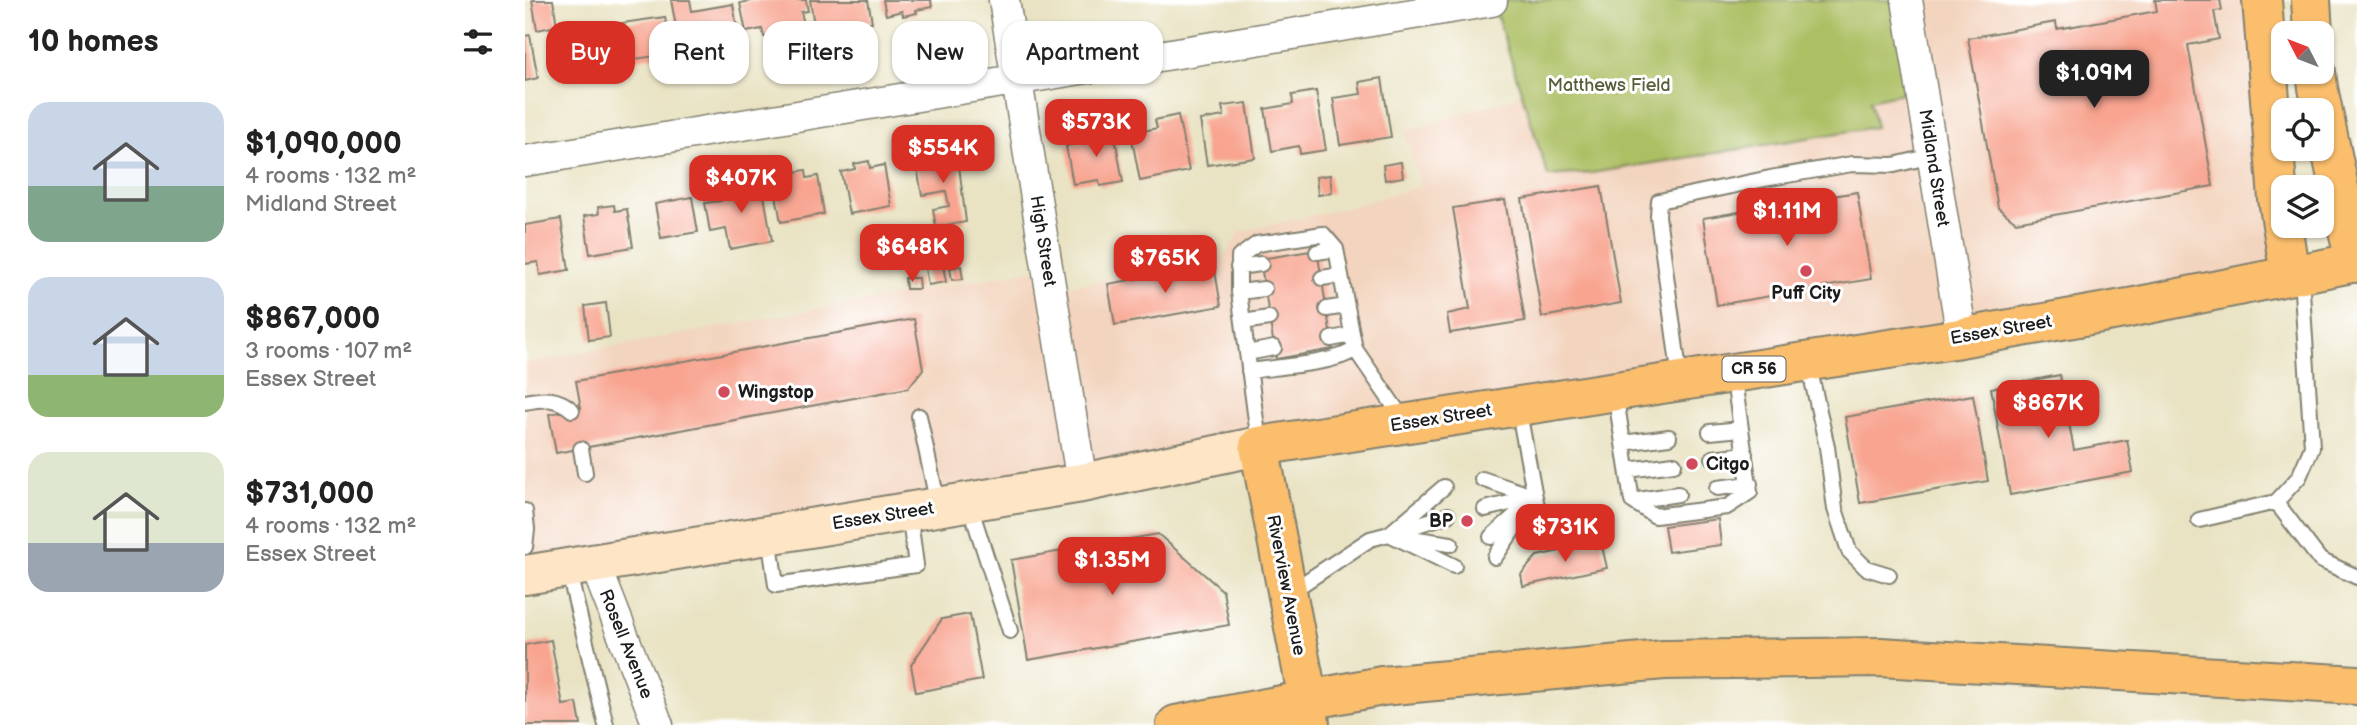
<!DOCTYPE html>
<meta charset="utf-8">
<style>
:root{--surface:#fff;--page:#f6f6f6;--text:#222;--muted:#767676;--accent:#d93025}
body{margin:0;font-family:"Balsamiq Sans",sans-serif;background:var(--page);color:var(--text);height:100vh;display:flex;flex-direction:column;font-size:26px;white-space:nowrap}
*{box-sizing:border-box;margin:0}
p{font-size:23px;color:var(--muted)}
.icon{flex:none;width:38px;height:38px;fill:none;stroke:currentColor;stroke-width:2;stroke-linecap:round;stroke-linejoin:round}
.map{position:relative;flex:1;overflow:hidden}
.details{display:flex;flex-direction:column;background:var(--surface);width:525px}
.details>*{flex:none}
.hud{position:absolute;left:21px;top:21px;width:665px;height:63px;display:flex;gap:14px}
.needle{width:46px;rotate:312deg}
.buttons{position:absolute;left:1746px;top:21px;display:grid;gap:14px}
.buttons a{display:grid;place-items:center;width:63px;height:63px;border-radius:14px;background:var(--surface);box-shadow:0 2px 5px #0004;font-size:35px}
.price{position:absolute;translate:-50% -60px;padding:0 16px;border-radius:14px;background:var(--accent);color:#fff;font-size:23px;line-height:46px;filter:drop-shadow(0 2px 4px #0008)}
.price::after{content:'';position:absolute;left:50%;top:42px;width:21px;height:16px;margin-left:-10px;background:inherit;clip-path:polygon(0 0,100% 0,50% 100%)}
.price.selected{background:#222;color:#fff}
ul{padding:0;list-style:none}
li{display:flex;align-items:center;gap:21px;height:175px;padding:0 28px}
li span{display:grid;place-items:center;flex:none;width:196px;height:140px;border-radius:21px;color:#555}
li>.icon{margin-inline-start:auto}
span .icon{width:84px;height:84px;fill:#fffc;stroke-width:1}
li b{font-size:30px}
h2{display:flex;justify-content:space-between;align-items:center;height:84px;padding:0 28px;font-size:30px}
.chip{padding:0 24px;border-radius:21px;background:var(--surface);box-shadow:0 2px 5px #0004;font-size:24px;line-height:63px}
.chip.selected{background:var(--accent);color:#fff}
main{display:flex;flex:1;min-height:0}
.map>svg:first-child{display:block}
.built{fill:#f3d4be}
.green{fill:#acbf63;stroke:#646e40;stroke-width:2}
.building{fill:#f8a490}
.lines{fill:none;stroke-linecap:round;stroke-linejoin:round}
.lane-casing{stroke:#828070;stroke-width:18}
.street-casing{stroke:#828070;stroke-width:33}
.secondary-casing{stroke:#828070;stroke-width:42}
.primary-casing{stroke:#828070;stroke-width:42}
.highway-casing{stroke:#828070;stroke-width:42}
.lane{stroke:#fff;stroke-width:14}
.street{stroke:#fff;stroke-width:30}
.secondary{stroke:#fde5c5;stroke-width:38}
.primary{stroke:#fabe6d;stroke-width:38}
.highway{stroke:#fabe6d;stroke-width:38}
.poi-dot{fill:#d1495b;stroke:#fff;stroke-width:2.5}
.labels{text-anchor:middle;dominant-baseline:central;stroke-width:6;stroke-linejoin:round;paint-order:stroke}
.shield{fill:#fff;stroke:#606060;stroke-width:2}
.shield-label{font-size:16px;font-weight:bold;fill:#1c1c1c}
.park-label{font-size:18px;fill:#565d38;stroke:#fff}
.street-label{font-size:18px;fill:#1c1c1c;stroke:#fff}
.poi-label{font-size:18px;font-weight:bold;fill:#1c1c1c;stroke:#fff;text-anchor:start}
</style>
<main>
<section class="details">
<h2>10 homes<svg class="icon" aria-label="filters" viewBox="0 0 24 24"><path d="M4 7h16M4 17h16"/><circle cx="9" cy="7" r="2"/><circle cx="15" cy="17" r="2"/></svg></h2>
<ul>
<li><span style="background:linear-gradient(#c9d6e8 60%,#7fa58c 0)"><svg class="icon" aria-label="home" viewBox="0 0 24 24"><path d="M3 11l9-7 9 7M6 9v11h12V9"/></svg></span><div><b>$1,090,000</b><p>4 rooms · 132 m²</p><p>Midland Street</p></div></li>
<li><span style="background:linear-gradient(#c9d6e8 70%,#8fb573 0)"><svg class="icon" aria-label="home" viewBox="0 0 24 24"><path d="M3 11l9-7 9 7M6 9v11h12V9"/></svg></span><div><b>$867,000</b><p>3 rooms · 107 m²</p><p>Essex Street</p></div></li>
<li><span style="background:linear-gradient(#dfe7d0 65%,#9aa5b1 0)"><svg class="icon" aria-label="home" viewBox="0 0 24 24"><path d="M3 11l9-7 9 7M6 9v11h12V9"/></svg></span><div><b>$731,000</b><p>4 rooms · 132 m²</p><p>Essex Street</p></div></li>
</ul>
</section>
<div class="map">
<svg width="1832" height="725" viewBox="0 0 1832 725">
<rect width="100%" height="100%" fill="#fff"/>
<filter id="ink" filterUnits="userSpaceOnUse"><feTurbulence type="fractalNoise" baseFrequency=".0143" numOctaves="2"/><feDisplacementMap in="SourceGraphic" scale="14" xChannelSelector="R" yChannelSelector="G"/><feConvolveMatrix kernelMatrix="1 2 1 2 8 2 1 2 1" color-interpolation-filters="sRGB"/></filter>
<filter id="wash" filterUnits="userSpaceOnUse"><feTurbulence type="fractalNoise" baseFrequency=".00686" numOctaves="4" result="noise"/><feDisplacementMap in="SourceGraphic" scale="28" xChannelSelector="R" yChannelSelector="G"/><feGaussianBlur stdDeviation="1.57" result="paint"/><feColorMatrix in="noise" values="0 0 0 0 0 0 0 0 0 0 0 0 0 0 0 0 0 1.4 0 .05"/><feComposite in="paint" operator="in"/></filter>
<g filter="url(#wash)">
<rect width="100%" height="100%" fill="#e9e3c3"/>
<path class="built" d="M 1382,0 L 1737,0 L 1765,275 L 0,575 L 0,363 L 522,267 L 526,289 L 698,258 L 715,232 L 825,207 L 895,186 L 880,131 L 997,95 L 1024,176 L 1067,173 L 1350,127 L 1344,100 Z"/>
<path class="green" d="M 967,0 L 1382,0 L 1396,89 L 1345,100 L 1351,127 L 1067,173 L 1023,176 Z"/>
<g id="blocks">
<path class="building" d="M 7,0 L 28,0 L 32,26 L 12,30 Z
M 146,0 L 165,0 L 167,11 L 208,4 L 214,40 L 198,43 L 198,48 L 187,50 L 186,45 L 170,48 L 167,29 L 152,32 Z
M 231,0 L 281,0 L 283,11 L 276,12 L 280,28 L 271,30 L 273,39 L 252,43 L 250,34 L 239,37 L 237,29 L 221,32 L 215,3 Z
M 285,0 L 343,0 L 347,22 L 305,29 L 304,23 L 289,25 Z
M 358,0 L 406,0 L 407,7 L 391,10 L 392,13 L 378,16 L 377,11 L 361,15 Z
M 1630,0 L 1695,0 L 1697,10 L 1689,11 L 1694,39 L 1663,45 L 1688,186 L 1491,222 L 1473,208 L 1443,38 L 1531,22 L 1532,29 L 1632,11 Z
M 140,17 L 146,54 L 102,60 L 97,23 Z
M 71,28 L 77,65 L 34,72 L 28,35 Z
M 5,35 L 13,78 L 0,81 L 0,36 Z
M 857,78 L 866,137 L 815,145 L 808,98 L 836,94 L 834,82 Z
M 791,91 L 801,150 L 775,154 L 774,146 L 747,151 L 740,109 L 768,104 L 767,95 Z
M 722,103 L 730,158 L 682,165 L 675,120 L 699,116 L 697,106 Z
M 653,115 L 664,171 L 615,181 L 606,134 L 632,128 L 630,120 Z
M 588,126 L 598,182 L 575,186 L 574,180 L 548,184 L 541,146 L 567,141 L 565,130 Z
M 432,150 L 441,222 L 411,227 L 408,209 L 424,206 L 421,191 L 397,195 L 390,157 Z
M 344,161 L 345,168 L 359,165 L 366,206 L 324,214 L 316,172 L 330,169 L 329,164 Z
M 876,162 L 878,177 L 860,180 L 858,165 Z
M 281,170 L 282,178 L 293,176 L 299,214 L 256,222 L 249,184 L 259,182 L 258,174 Z
M 805,175 L 807,193 L 793,195 L 791,177 Z
M 227,179 L 228,186 L 237,184 L 247,241 L 205,249 L 201,229 L 185,232 L 180,203 L 196,201 L 194,192 L 204,190 L 203,184 Z
M 1076,186 L 1096,303 L 1017,317 L 997,199 Z
M 1332,192 L 1346,279 L 1192,305 L 1178,218 Z
M 167,197 L 173,232 L 136,238 L 130,204 Z
M 980,200 L 1000,321 L 925,333 L 922,314 L 945,309 L 928,208 Z
M 89,205 L 90,211 L 102,209 L 108,247 L 65,254 L 59,216 L 74,214 L 73,207 Z
M 36,219 L 44,270 L 15,275 L 13,262 L 0,264 L 0,225 Z
M 792,250 L 808,349 L 751,359 L 735,259 Z
M 418,265 L 421,282 L 403,285 L 400,268 Z
M 689,265 L 696,306 L 590,325 L 583,284 Z
M 436,266 L 438,279 L 427,280 L 425,268 Z
M 380,278 L 393,278 L 394,289 L 381,289 Z
M 81,303 L 85,337 L 64,340 L 60,306 Z
M 389,319 L 398,369 L 383,388 L 31,453 L 24,414 L 56,408 L 51,381 Z
M 1535,375 L 1549,450 L 1602,440 L 1608,472 L 1485,495 L 1466,388 Z
M 1448,395 L 1463,481 L 1335,503 L 1320,417 Z
M 1193,519 L 1196,545 L 1143,552 L 1139,526 Z
M 633,534 L 698,591 L 704,625 L 503,660 L 486,560 Z
M 1076,542 L 1082,568 L 998,586 L 996,574 L 1012,556 Z
M 445,614 L 457,680 L 391,692 L 386,665 L 417,619 Z
M 26,640 L 38,705 L 52,703 L 56,725 L 0,725 L 0,645 Z"/>
</g>
</g>
<g filter="url(#ink)">
<use href="#blocks" fill-opacity="0" stroke="#828070" stroke-width="2"/>
<g class="lines">
<defs>
<path id="lane" d="M 792,252 L 811,249
M 713,267 L 736,264
M 797,278 L 816,275
M 714,292 L 739,289
M 802,309 L 821,306
M 718,322 L 744,318
M 806,339 L 827,335
M 722,353 L 749,348
M 1283,362 L 1302,447 L 1310,509 L 1324,551 L 1341,568 L 1364,575
M 724,371 C 749,367 812,364 830,349
M 1155,379 L 1133,216 L 1134,201 L 1245,178 L 1327,164 L 1369,165 L 1407,156
M 1090,392 L 1107,501 L 1130,516 L 1202,507 L 1225,492 L 1208,373
M 0,402 C 19,398 32,397 47,410
M 394,416 L 413,505
M 1185,432 L 1216,429
M 734,443 L 714,292 L 714,257 L 732,244 L 798,234 L 811,249 L 830,349 L 878,419
M 1098,443 L 1144,437
M 56,449 L 60,473
M 1188,458 L 1220,454
M 1103,470 L 1149,464
M 957,479 L 1010,497
M 919,487 L 864,534 L 923,515
M 1192,488 L 1225,484
M 1010,497 L 1020,540
M 1107,501 L 1153,494
M 1751,502 L 1795,560 L 1832,577
M 444,503 L 485,631
M 960,509 L 1009,497
M 0,511 L 2,529 L 0,547
M 1674,520 L 1751,502 L 1774,477 L 1787,447 L 1776,276
M 244,536 L 251,585 L 391,565 L 384,512
M 879,537 L 926,544
M 966,537 L 994,512
M 970,557 L 1010,497 L 993,407
M 43,569 L 81,725
M 764,593 L 845,539 L 864,534 L 929,566"/>
<path id="street" d="M 479,0 L 557,483
M 1382,0 L 1437,337
M 0,161 L 967,1
M 70,564 L 133,725"/>
<path id="secondary" d="M 0,575 L 557,483 L 734,446"/>
<path id="primary" d="M 785,725 L 783,700 L 734,446 L 1429,339 L 1604,308 L 1832,262"/>
<path id="highway" d="M 1737,0 L 1753,199 L 1765,275
M 1786,0 L 1788,33
M 1791,72 L 1793,88 L 1830,263
M 651,725 L 857,686 L 1139,660 L 1355,657 L 1832,685"/>
</defs>
<use href="#lane" class="lane-casing"/>
<use href="#street" class="street-casing"/>
<use href="#secondary" class="secondary-casing"/>
<use href="#primary" class="primary-casing"/>
<use href="#highway" class="highway-casing"/>
<use href="#lane" class="lane"/>
<use href="#street" class="street"/>
<use href="#secondary" class="secondary"/>
<use href="#primary" class="primary"/>
<use href="#highway" class="highway"/>
</g>
</g>
<g class="poi-dot">
<circle cx="1281" cy="271" r="7"/>
<circle cx="199" cy="392" r="7"/>
<circle cx="1167" cy="464" r="7"/>
<circle cx="942" cy="521" r="7"/>
</g>
<g class="labels">
<rect class="shield" x="1197.5" y="356.5" width="63" height="25" rx="5"/>
<g class="shield-label">
<text x="1229" y="369">CR 56</text>
</g>
<g class="park-label">
<text x="1084" y="85">Matthews Field</text>
</g>
<g class="street-label">
<text transform="translate(1409 168) rotate(81)">Midland Street</text>
<text transform="translate(518 241) rotate(81)">High Street</text>
<text transform="translate(1476 330) rotate(-10)">Essex Street</text>
<text transform="translate(916 418) rotate(-9)">Essex Street</text>
<text transform="translate(358 516) rotate(-9)">Essex Street</text>
<text transform="translate(761 585) rotate(79)">Riverview Avenue</text>
<text transform="translate(101 644) rotate(68)">Rosell Avenue</text>
</g>
<g class="poi-label">
<text x="1281" y="293" text-anchor="middle">Puff City</text>
<text x="213" y="392">Wingstop</text>
<text x="1181" y="464">Citgo</text>
<text x="928" y="521" text-anchor="end">BP</text>
</g>
</g>
</svg>
<div class="buttons">
<a><svg class="needle" viewBox="-14 -14 28 28"><path d="M0-13l5 13h-10z" fill="#e53935"/><path d="M0 13l5-13h-10z" fill="#767676"/></svg></a>
<a><svg class="icon" aria-label="locate" viewBox="0 0 24 24"><circle cx="12" cy="12" r="6"/><path d="M12 2v4M12 18v4M2 12h4M18 12h4"/></svg></a>
<a><svg class="icon" aria-label="layers" viewBox="0 0 24 24"><path d="M12 4l9 5-9 5-9-5zM3 14l9 5 9-5"/></svg></a>
</div>
<b class="price selected" style="left:1569px;top:110px">$1.09M</b>
<b class="price" style="left:571px;top:159px">$573K</b>
<b class="price" style="left:418px;top:185px">$554K</b>
<b class="price" style="left:216px;top:215px">$407K</b>
<b class="price" style="left:1262px;top:248px">$1.11M</b>
<b class="price" style="left:387px;top:284px">$648K</b>
<b class="price" style="left:640px;top:295px">$765K</b>
<b class="price" style="left:1523px;top:440px">$867K</b>
<b class="price" style="left:1040px;top:564px">$731K</b>
<b class="price" style="left:587px;top:597px">$1.35M</b>
<div class="hud">
<a class="chip selected">Buy</a>
<a class="chip">Rent</a>
<a class="chip">Filters</a>
<a class="chip">New</a>
<a class="chip">Apartment</a>
</div>
</div>
</main>
